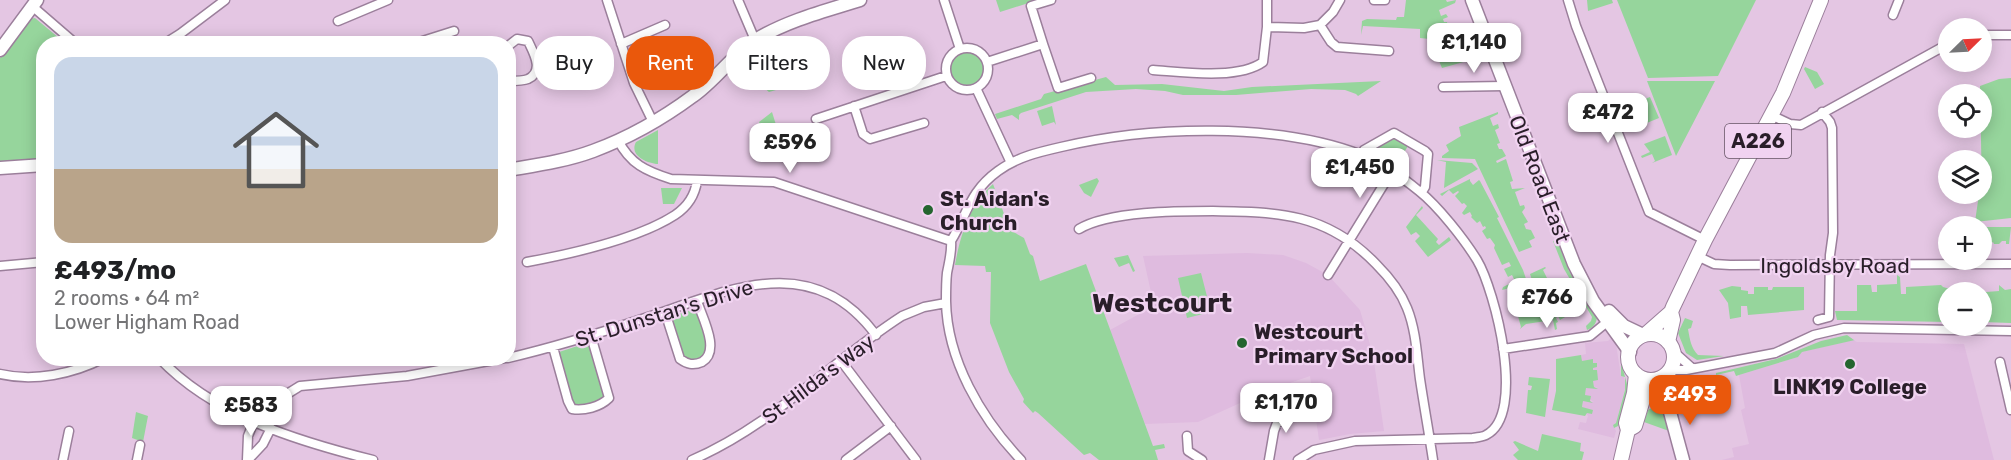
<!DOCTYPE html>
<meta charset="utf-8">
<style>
:root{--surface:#fff;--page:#f6f6f6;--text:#202124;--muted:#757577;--accent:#ea580c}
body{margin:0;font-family:Rubik,sans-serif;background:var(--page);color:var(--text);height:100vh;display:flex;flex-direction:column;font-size:22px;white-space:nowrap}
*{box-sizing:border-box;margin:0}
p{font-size:20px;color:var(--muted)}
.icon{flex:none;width:33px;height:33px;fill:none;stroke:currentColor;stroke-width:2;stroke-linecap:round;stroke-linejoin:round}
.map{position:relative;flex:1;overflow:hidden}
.panel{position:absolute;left:36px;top:36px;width:480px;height:330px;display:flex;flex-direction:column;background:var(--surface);border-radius:24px;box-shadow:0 3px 15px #0003}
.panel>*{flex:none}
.hud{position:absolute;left:534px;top:36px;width:570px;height:54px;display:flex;gap:12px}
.needle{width:39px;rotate:66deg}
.controls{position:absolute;left:1938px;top:18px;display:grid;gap:12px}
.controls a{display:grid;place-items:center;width:54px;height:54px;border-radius:50%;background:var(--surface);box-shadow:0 3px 15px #0003;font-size:30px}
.price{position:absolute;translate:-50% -51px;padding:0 14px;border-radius:12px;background:#fff;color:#222;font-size:20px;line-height:39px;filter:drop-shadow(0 2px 3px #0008)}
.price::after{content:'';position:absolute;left:50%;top:36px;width:18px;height:14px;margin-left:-9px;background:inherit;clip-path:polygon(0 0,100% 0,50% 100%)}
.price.active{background:var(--accent);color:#fff}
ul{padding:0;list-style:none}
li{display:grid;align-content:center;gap:12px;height:318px;padding:0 18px}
li span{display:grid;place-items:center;height:186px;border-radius:18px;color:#555}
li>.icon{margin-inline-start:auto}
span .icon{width:108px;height:108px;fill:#fffc;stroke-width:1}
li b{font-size:26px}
.chip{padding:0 21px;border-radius:24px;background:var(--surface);box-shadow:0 3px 15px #0003;font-size:21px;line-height:54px}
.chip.active{background:var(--accent);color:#fff}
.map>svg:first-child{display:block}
.built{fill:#dfbbdf}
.green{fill:#96d59c}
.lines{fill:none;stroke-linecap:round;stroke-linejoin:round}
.street-casing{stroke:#9b7f9b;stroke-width:11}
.secondary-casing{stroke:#9b7f9b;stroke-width:15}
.primary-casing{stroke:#9b7f9b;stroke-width:16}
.street{stroke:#fff;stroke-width:8}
.secondary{stroke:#fff;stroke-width:12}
.primary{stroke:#fff;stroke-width:14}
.poi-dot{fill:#24652f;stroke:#f1d3f1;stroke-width:2}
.labels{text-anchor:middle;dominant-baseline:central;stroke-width:4.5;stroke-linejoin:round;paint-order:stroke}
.shield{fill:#f1d3f1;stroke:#655465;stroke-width:1.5}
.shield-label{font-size:20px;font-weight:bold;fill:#291e29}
.street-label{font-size:21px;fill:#291e29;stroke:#f1d3f1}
.poi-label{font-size:21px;font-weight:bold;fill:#291e29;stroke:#f1d3f1;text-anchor:start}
.district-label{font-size:27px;font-weight:bold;fill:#291e29;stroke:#f1d3f1}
</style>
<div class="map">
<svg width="2011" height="460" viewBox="0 0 2011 460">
<rect width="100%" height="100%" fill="#e4c6e3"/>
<path class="built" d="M 1247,253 L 1283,255 L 1306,263 L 1328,275 L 1360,310 L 1373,355 L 1384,431 L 1350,434 L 1319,440 L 1310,376 L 1269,390 L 1198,422 L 1145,424 L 1110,330 L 1154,306 L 1143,256 Z
M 1612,337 L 1616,344 L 1621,376 L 1624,377 L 1626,385 L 1616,423 L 1613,425 L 1616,431 L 1614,438 L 1578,429 L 1580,422 L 1586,423 L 1588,416 L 1582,408 L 1583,401 L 1594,402 L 1585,396 L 1586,388 L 1598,388 L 1594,387 L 1593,381 L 1597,370 L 1593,371 L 1593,364 L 1582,361 L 1581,355 L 1586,354 L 1585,343 L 1608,341 Z
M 1853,340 L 1857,342 L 1964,344 L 1994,460 L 1722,460 L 1734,457 L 1732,448 L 1749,444 L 1741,410 L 1745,408 L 1739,375 L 1791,359 L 1798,357 L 1802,352 Z"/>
<path class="green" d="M 996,0 L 1038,0 L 1000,12 Z
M 1406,0 L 1446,0 L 1447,2 L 1456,0 L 1455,3 L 1439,10 L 1441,16 L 1446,14 L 1448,17 L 1443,19 L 1444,22 L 1447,22 L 1448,26 L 1455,23 L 1455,25 L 1451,27 L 1454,38 L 1452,41 L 1455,42 L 1451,44 L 1456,52 L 1459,52 L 1458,56 L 1467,61 L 1442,68 L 1430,39 L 1420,38 L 1420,29 L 1363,26 L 1361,35 L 1362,21 L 1367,19 L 1396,20 L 1397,17 L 1404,17 Z
M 1587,0 L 1612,0 L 1613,3 L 1588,11 Z
M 1617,0 L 1756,0 L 1718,76 L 1648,78 Z
M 35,18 L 65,43 L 44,44 L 43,161 L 0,163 L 0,58 L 29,19 Z
M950 69a17 17 0 1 1 34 0a17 17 0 1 1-34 0Z
M 1805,67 L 1817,72 L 1824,84 L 1815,89 L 1804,69 Z
M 762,74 L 776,90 L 769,92 L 755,80 Z
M 1106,77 L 1115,85 L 1162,84 L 1224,91 L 1252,87 L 1381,81 L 1358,96 L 1356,94 L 1345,90 L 1311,89 L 1236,95 L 1183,95 L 1165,91 L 1136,89 L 1086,92 L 1021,113 L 1019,115 L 1019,120 L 1012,115 L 997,119 L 995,114 L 1041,99 L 1044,94 Z
M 2011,78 L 2011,218 L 1975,222 L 1979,194 L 1982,194 L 1980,86 L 1999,79 Z
M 1647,81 L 1715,81 L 1676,156 Z
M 1650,97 L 1659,118 L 1637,127 L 1638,119 L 1626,123 L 1643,115 L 1645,112 L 1643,108 L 1641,109 L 1643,107 L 1641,104 L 1629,105 Z
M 1052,106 L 1056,125 L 1054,122 L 1042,126 L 1037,111 Z
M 772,112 L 777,128 L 760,125 L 759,122 Z
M 1498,112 L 1498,114 L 1490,118 L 1493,126 L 1498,124 L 1499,128 L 1495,130 L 1500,143 L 1497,144 L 1499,149 L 1502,149 L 1506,156 L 1496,161 L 1497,163 L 1506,159 L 1513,181 L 1510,182 L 1512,189 L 1525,188 L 1515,192 L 1520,206 L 1524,205 L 1525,208 L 1522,212 L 1528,222 L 1524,224 L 1526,229 L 1531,230 L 1535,238 L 1529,241 L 1532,247 L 1519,252 L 1475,159 L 1442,158 L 1442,156 L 1449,151 L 1446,145 L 1461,136 L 1459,127 Z
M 658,130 L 658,164 C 646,163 629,155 636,142 Z
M 1394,136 L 1408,146 L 1396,165 L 1392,160 L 1391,153 L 1384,159 L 1369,152 Z
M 1665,136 L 1672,155 L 1652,163 L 1655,161 L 1652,154 L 1642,158 L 1641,156 L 1650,152 L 1644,144 Z
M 1437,160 L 1472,163 L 1478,169 L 1444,188 L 1446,162 Z
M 1097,178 L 1099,181 L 1091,197 L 1084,193 L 1079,185 Z
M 1470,179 L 1470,181 L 1473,185 L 1479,180 L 1480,181 L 1499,217 L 1497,218 L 1523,270 L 1535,305 L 1534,309 L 1538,308 L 1543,303 L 1536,292 L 1530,274 L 1545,267 L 1546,268 L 1543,270 L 1550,284 L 1556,281 L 1557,284 L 1553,287 L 1572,313 L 1560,320 L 1558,316 L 1556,318 L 1558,322 L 1556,323 L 1557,329 L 1555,330 L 1553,320 L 1526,324 L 1520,329 L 1521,327 L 1516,309 L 1522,307 L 1521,305 L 1515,306 L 1513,297 L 1515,296 L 1515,293 L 1512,294 L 1510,288 L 1502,290 L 1503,287 L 1515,281 L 1512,275 L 1508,277 L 1504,269 L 1511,266 L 1509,262 L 1502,265 L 1494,248 L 1495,245 L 1490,238 L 1487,239 L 1482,231 L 1486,228 L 1485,226 L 1483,227 L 1480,221 L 1477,223 L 1471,217 L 1472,216 L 1470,212 L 1464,215 L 1462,213 L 1467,206 L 1464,203 L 1462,204 L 1455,196 L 1459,192 L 1458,191 L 1453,194 L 1449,190 L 1442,196 L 1440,194 Z
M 993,184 L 1010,230 L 1024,238 L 1030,254 L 1033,256 L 1040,281 L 1086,264 L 1153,446 L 1164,444 L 1165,448 L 1155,450 L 1158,460 L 1099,460 L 1090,453 L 1084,455 L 1038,413 L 1035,411 L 1033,413 L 1023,402 L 1024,399 L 1009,372 L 990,323 L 991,272 L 986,272 L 985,266 L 955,265 C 960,236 970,204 993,184 Z
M 661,188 L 682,188 L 674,204 L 663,204 Z
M 1422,206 L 1423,208 L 1416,215 L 1438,239 L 1436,242 L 1439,245 L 1449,237 L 1451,240 L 1428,257 L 1415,241 L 1420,236 L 1416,232 L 1411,235 L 1406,227 Z
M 1982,227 L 2011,227 L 2009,244 L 2006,244 L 2006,241 L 2002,241 L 1999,244 L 1994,244 L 1993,242 L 1990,244 L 1989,242 L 1987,244 L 1982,243 L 1982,245 Z
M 1557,240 L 1569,271 L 1597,316 C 1597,323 1593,328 1587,330 L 1586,326 L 1591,321 L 1592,317 L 1564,269 L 1553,241 Z
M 1128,255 L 1135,271 L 1133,272 L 1129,263 L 1119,267 L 1114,258 Z
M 1201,273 L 1211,312 L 1187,318 L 1178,278 Z
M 1897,275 L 1900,277 L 1901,294 L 1906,294 L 1906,287 L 1941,285 L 1943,287 L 1957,291 L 1958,292 L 1948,292 L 1948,322 L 1837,320 L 1835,311 L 1857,311 L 1857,285 L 1871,285 L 1872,292 L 1877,292 L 1877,285 L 1897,284 Z
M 1999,285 L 2005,290 L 2011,289 L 2011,323 L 1982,322 L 1982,297 L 1985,297 L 1986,292 L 1999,291 Z
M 1732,286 L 1741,287 L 1741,290 L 1748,291 L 1748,294 L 1754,294 L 1754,287 L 1768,287 L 1768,290 L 1772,290 L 1773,287 L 1804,287 L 1804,310 L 1748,315 L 1747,306 L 1741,306 L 1741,317 L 1730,319 L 1728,303 L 1719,290 Z
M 696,309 L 707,339 L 708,349 L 705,356 L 690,361 L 682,357 L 668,317 Z
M 1685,318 L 1693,321 L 1691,328 L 1688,329 C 1690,340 1691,348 1698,355 L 1724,356 L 1697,360 L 1686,353 L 1678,333 Z
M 1847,335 L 1854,340 L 1855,340 L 1802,352 L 1798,357 L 1739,375 L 1736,376 L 1734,371 L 1716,375 L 1716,373 L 1776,359 L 1821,341 Z
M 590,342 L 606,394 L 602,401 L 578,408 L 573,406 L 559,352 Z
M 1581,355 L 1582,361 L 1593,359 L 1593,363 L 1597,363 L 1597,367 L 1593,368 L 1593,370 L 1597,370 L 1598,380 L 1593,381 L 1594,387 L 1598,389 L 1586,388 L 1585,395 L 1591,396 L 1590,401 L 1593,403 L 1583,401 L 1582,407 L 1593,410 L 1592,414 L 1587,413 L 1585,416 L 1552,410 L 1556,391 L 1556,359 Z
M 1621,362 L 1628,388 L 1618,426 L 1614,428 L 1613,425 L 1616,423 L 1625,390 L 1625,377 L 1621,376 Z
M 1529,377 L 1550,379 L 1545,417 L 1526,413 L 1528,390 L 1531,390 L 1532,386 L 1528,385 Z
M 1653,407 L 1658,407 L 1664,412 L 1669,431 L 1644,422 L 1648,410 Z
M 136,412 L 148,416 L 143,442 L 132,438 Z
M 1542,434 L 1581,443 L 1580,451 L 1584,452 L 1582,460 L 1518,460 L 1513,455 L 1519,450 L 1513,442 L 1515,441 L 1538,451 Z"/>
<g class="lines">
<defs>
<path id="street" d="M 607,0 L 634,83 L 653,122
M 738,0 L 755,40
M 944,0 L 960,49
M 1374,0 L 1385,0
M 1568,0 L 1576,26 L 1649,212 L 1705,240
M 32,6 L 76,44
M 1893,15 L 1899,0
M 338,21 L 388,0
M 1320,25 L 1333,12 L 1340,0
M 1267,27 L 1267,0
M 1982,35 L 2011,35
M 164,44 L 180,34 L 225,0
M 413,44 L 454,31
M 621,44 L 665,25
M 1043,44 L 1031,6 L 1051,0
M 508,46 L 517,39 L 528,41 C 533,52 545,71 528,79 C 523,81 514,81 508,81
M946 69a21 21 0 1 1 42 0a21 21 0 1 1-42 0Z
M 987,62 L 1043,44 L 1058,88 L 1091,78
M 1153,70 C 1183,72 1238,80 1263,62 L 1267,27 L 1304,28 L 1320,25 L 1331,42 L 1337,47 L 1389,51
M 1443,87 L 1504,86
M 976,88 L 1011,163
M 854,106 L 863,134 L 870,139 L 924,123
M 1771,115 L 1790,124 L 1801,125 L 1948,44
M 816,119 L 946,76
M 618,140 C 630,164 646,171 671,179 L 774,182 L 951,241
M 1361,155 L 1364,150 L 1394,133 L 1425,151 L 1428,154 L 1425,187 L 1422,192
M 1079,229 C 1109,211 1178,211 1213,211 C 1279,212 1327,213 1376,264 C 1389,277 1400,290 1407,308 C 1416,330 1417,356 1420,379 C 1424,406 1429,433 1433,460
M 951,241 C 968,213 969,192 998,171 C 1017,157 1039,152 1061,147 C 1149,126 1277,122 1362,155 C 1382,163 1402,177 1419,191 C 1438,206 1464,239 1477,260 C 1495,290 1527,415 1486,435 C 1483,437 1477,437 1473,438 L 1355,441 L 1314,450 L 1298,460
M 951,241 C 952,252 949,262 947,273 C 946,282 946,292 946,301 C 947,360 981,418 1021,460
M 1697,256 L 1714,264 L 1730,265 L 2011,264
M 527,262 C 570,254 638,239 675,215 C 687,207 695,195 697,181
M 0,266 L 44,262
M 1328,275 L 1392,171
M 665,312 L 680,359 C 687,364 693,366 702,362 C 721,351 702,317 697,301
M 1818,320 L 1829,317 L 1830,255 L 1833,233 L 1832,128 L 1830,122 L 1822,112
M 553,347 L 568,401 L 572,409 C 584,411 600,407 609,398 L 591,336
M 1503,349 L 1590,336 L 1612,318
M 1673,351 L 1692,368
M 159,358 C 214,416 297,441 373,460
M 508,358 C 555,347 600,333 645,318 C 727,291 811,248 876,335
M 842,362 L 916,460
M 2000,362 L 2011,410
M 1669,370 L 1686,370 L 1775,353 L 1814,335 L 1844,328 L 2011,331
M 0,374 C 34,382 73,374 104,358
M 262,425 L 279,399 L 300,386 L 407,376 L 505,358
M 1187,436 L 1188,451 L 1202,460
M 63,460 L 69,431
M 137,460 L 140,445
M 247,460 L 248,436 L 254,421
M 248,460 L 263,444 L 271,428
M 692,460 C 773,425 829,363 902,316 L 924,307 L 946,303
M 846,460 L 891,426
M 1269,460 L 1274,431 L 1277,423 L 1290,417 L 1308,412"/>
<path id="secondary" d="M 1472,0 L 1574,264 L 1593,301 L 1630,352
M 0,50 L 37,0
M 0,168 L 44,165
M 508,170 C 537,165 566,161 593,151 C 628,138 662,119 693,96 C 715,81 736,51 757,39 C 789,20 825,11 860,0
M 1609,311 L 1624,326 L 1643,335
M 1664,376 L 1667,401 L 1683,460
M 1643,397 L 1655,396 L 1667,401"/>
<path id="primary" d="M 1646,334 L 1671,312
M1628 357a23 23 0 1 1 46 0a23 23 0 1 1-46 0Z
M 1668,342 L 1673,320 L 1671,312 L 1673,307 L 1705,240 L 1783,93 L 1821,0
M 1628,430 L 1635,426 L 1649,380
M 1621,460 L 1628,430 L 1626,423 L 1634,393 L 1636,374"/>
</defs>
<use href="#street" class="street-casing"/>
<use href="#secondary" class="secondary-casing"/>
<use href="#primary" class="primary-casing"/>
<use href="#street" class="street"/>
<use href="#secondary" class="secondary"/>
<use href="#primary" class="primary"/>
</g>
<g class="poi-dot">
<circle cx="928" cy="210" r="6"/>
<circle cx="1242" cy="343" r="6"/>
<circle cx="1850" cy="364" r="6"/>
</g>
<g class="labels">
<rect class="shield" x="1725" y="124" width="66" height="34" rx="4.5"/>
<g class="shield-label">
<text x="1758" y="141">A226</text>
</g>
<g class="street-label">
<text transform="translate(1540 179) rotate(69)">Old Road East</text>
<text x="1835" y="265">Ingoldsby Road</text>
<text transform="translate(664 313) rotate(-17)">St. Dunstan's Drive</text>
<text transform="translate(818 379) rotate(-37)">St Hilda's Way</text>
</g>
<g class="poi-label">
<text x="940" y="198">St. Aidan's<tspan x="940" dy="24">Church</tspan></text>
<text x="1254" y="331">Westcourt<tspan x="1254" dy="24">Primary School</tspan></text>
<text x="1850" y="386" text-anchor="middle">LINK19 College</text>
</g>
<g class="district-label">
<text x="1162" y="303">Westcourt</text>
</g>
</g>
</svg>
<div class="controls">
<a><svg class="needle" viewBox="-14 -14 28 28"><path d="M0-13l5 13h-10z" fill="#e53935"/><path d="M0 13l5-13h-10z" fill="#757577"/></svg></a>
<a><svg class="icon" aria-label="locate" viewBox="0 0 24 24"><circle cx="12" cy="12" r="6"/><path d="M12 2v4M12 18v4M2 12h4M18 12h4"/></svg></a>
<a><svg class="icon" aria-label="layers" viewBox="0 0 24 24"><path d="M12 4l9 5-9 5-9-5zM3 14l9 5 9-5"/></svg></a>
<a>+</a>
<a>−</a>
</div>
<b class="price" style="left:1474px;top:74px">£1,140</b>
<b class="price" style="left:1608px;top:144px">£472</b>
<b class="price" style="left:790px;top:174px">£596</b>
<b class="price" style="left:1360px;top:199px">£1,450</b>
<b class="price" style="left:1547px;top:329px">£766</b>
<b class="price active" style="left:1690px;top:426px">£493</b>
<b class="price" style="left:1286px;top:434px">£1,170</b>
<b class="price" style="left:251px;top:437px">£583</b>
<div class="hud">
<a class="chip">Buy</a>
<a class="chip active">Rent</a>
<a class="chip">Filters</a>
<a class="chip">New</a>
</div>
<section class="panel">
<ul>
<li><span style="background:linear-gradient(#c9d6e8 60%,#b9a48a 0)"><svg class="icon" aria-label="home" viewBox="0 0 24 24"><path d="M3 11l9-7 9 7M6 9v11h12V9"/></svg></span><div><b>£493/mo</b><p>2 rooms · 64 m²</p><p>Lower Higham Road</p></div></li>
</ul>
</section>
</div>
